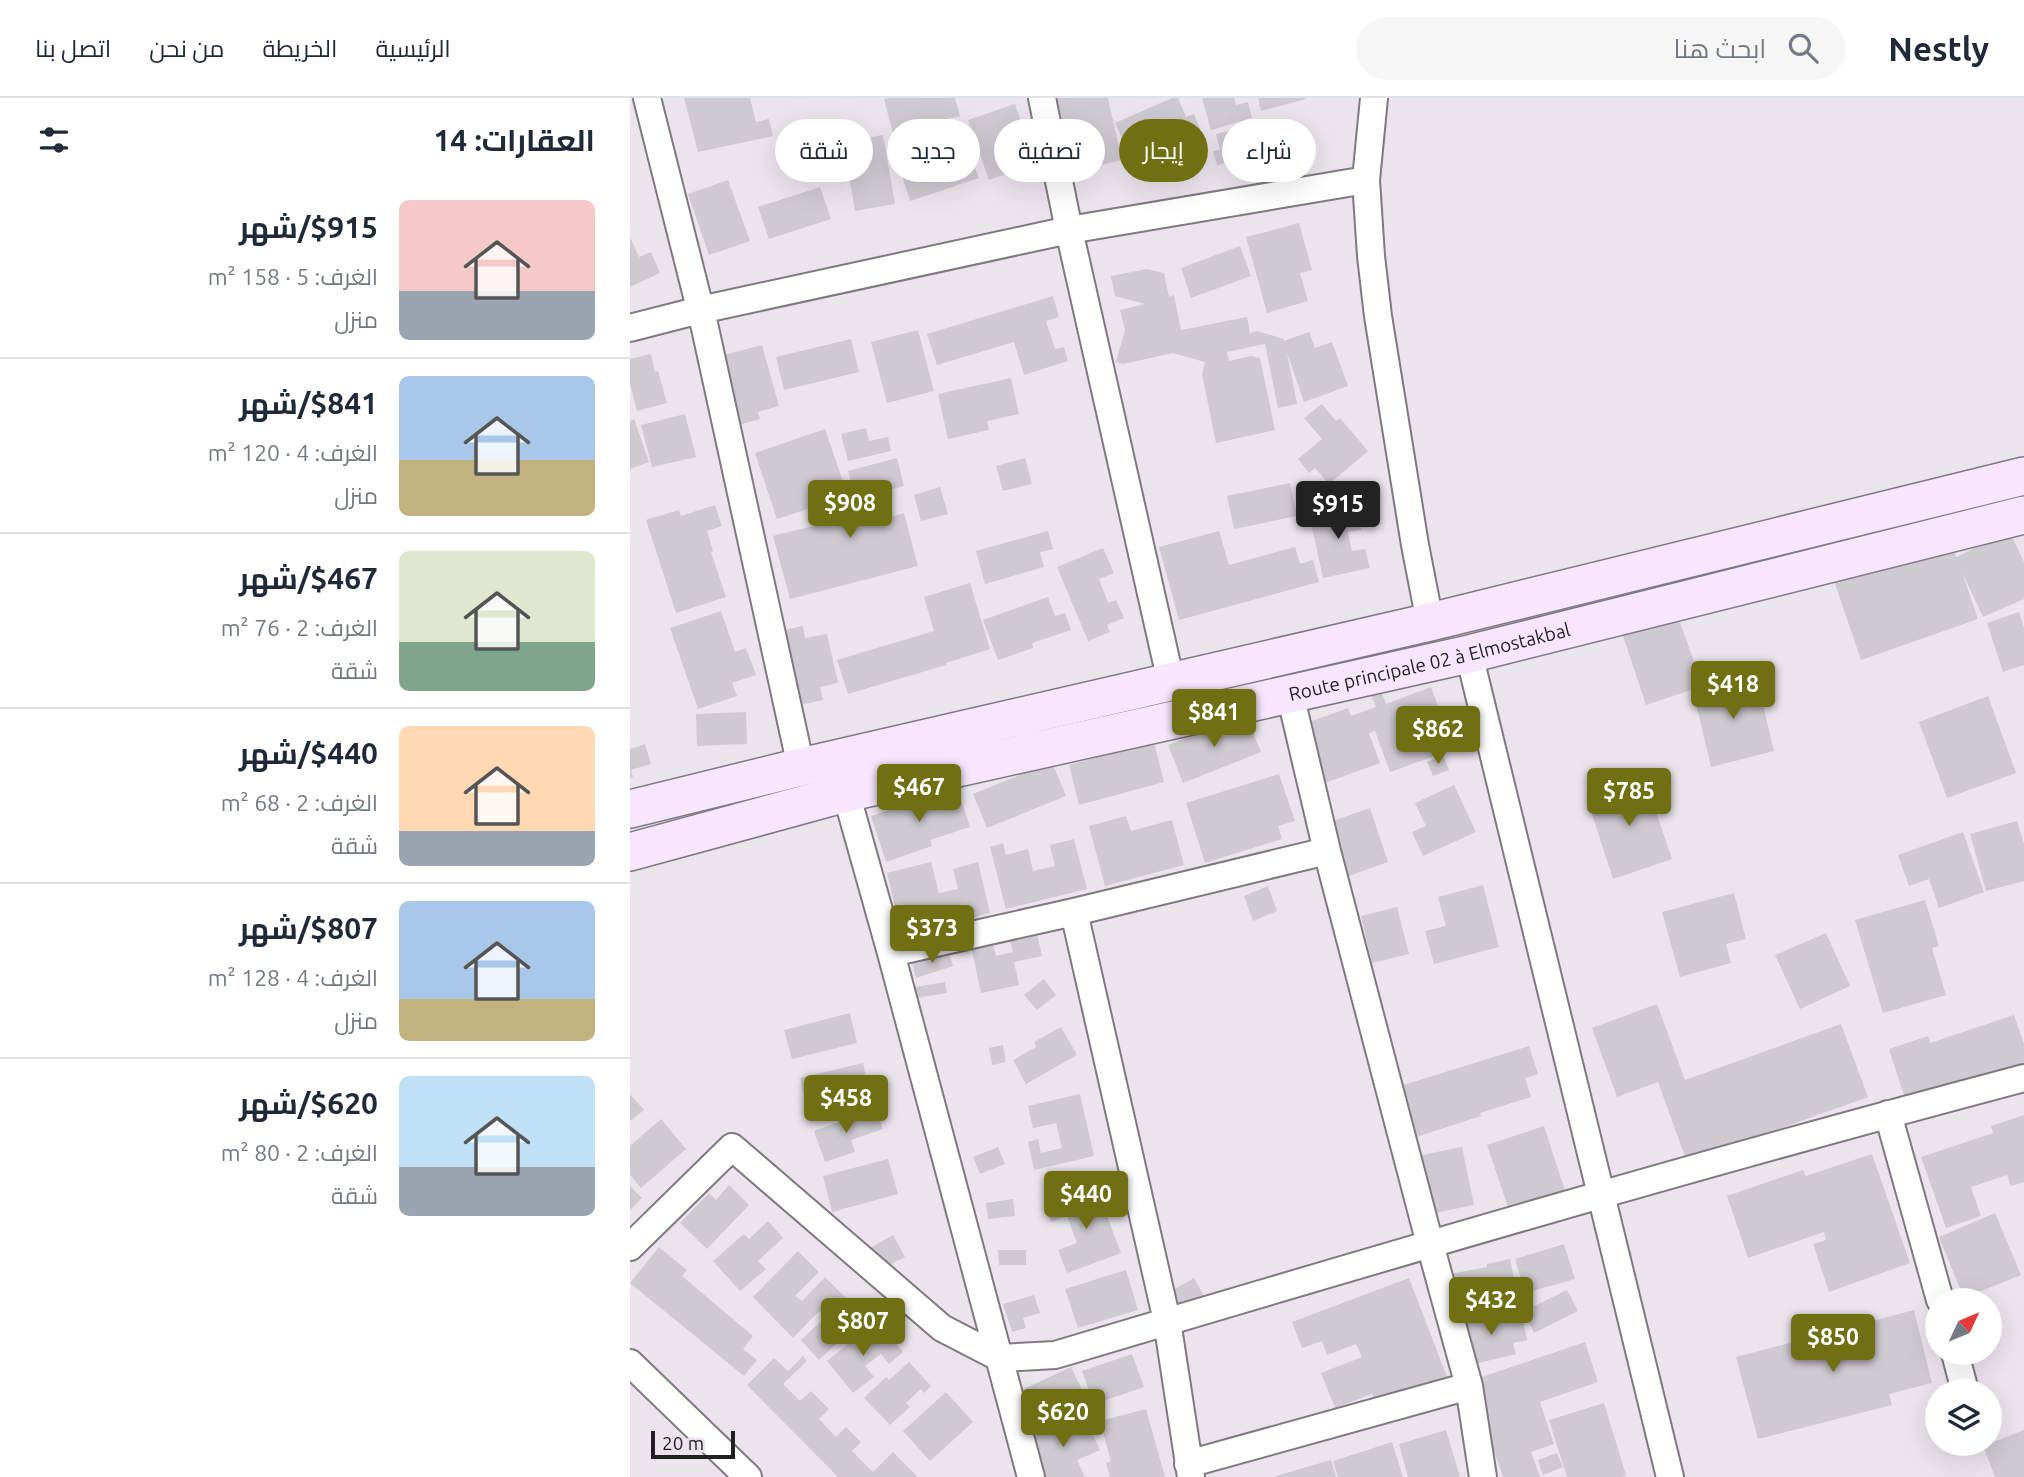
<!DOCTYPE html>
<html lang="ar">
<meta charset="utf-8">
<style>
:root{--surface:#fff;--page:#f6f6f7;--text:#1f2937;--muted:#747a83;--line:#e0e1e3;--accent:#706f11}
body{margin:0;font-family:Ubuntu,Cairo,sans-serif;background:var(--page);color:var(--text);direction:rtl;height:100vh;display:flex;flex-direction:column;font-size:26px;white-space:nowrap}
*{box-sizing:border-box;margin:0}
p{font-size:23px;color:var(--muted)}
.icon{flex:none;width:38px;height:38px;fill:none;stroke:currentColor;stroke-width:2;stroke-linecap:round;stroke-linejoin:round}
.map{position:relative;flex:1;overflow:hidden;direction:ltr}
.side{display:flex;flex-direction:column;background:var(--surface);width:630px}
.side>*{flex:none}
.guide{position:absolute;left:21px;top:21px;width:665px;height:63px;direction:rtl;display:flex;gap:14px}
.needle{width:46px;rotate:46deg}
.fabs{position:absolute;left:1295px;top:1190px;display:grid;gap:14px}
.fabs a{display:grid;place-items:center;width:77px;height:77px;border-radius:50%;background:var(--surface);box-shadow:0 7px 28px #0002;font-size:35px}
.scale{position:absolute;left:21px;bottom:18px;width:84px;box-sizing:border-box;padding-left:7px;border:4px solid #211f21;border-top:0;font-size:19px;line-height:24px;white-space:nowrap;color:#211f21;-webkit-text-stroke:5px #ebe4ec;paint-order:stroke}
.price{position:absolute;translate:-50% -60px;padding:0 16px;border-radius:7px;background:var(--accent);color:#fff;font-size:23px;line-height:46px;filter:drop-shadow(0 2px 4px #0008)}
.price::after{content:'';position:absolute;left:50%;top:42px;width:21px;height:16px;margin-left:-10px;background:inherit;clip-path:polygon(0 0,100% 0,50% 100%)}
.price.on{background:#222;color:#fff}
ul{padding:0;list-style:none}
li{display:flex;align-items:center;gap:21px;height:175px;padding:0 35px}
li+li{border-top:2px solid var(--line)}
li span{display:grid;place-items:center;flex:none;width:196px;height:140px;border-radius:10px;color:#555}
li>.icon{margin-inline-start:auto}
span .icon{width:84px;height:84px;fill:#fffc;stroke-width:1}
li b{font-size:30px}
h2{display:flex;justify-content:space-between;align-items:center;height:84px;padding:0 35px;font-size:30px}
.pill{padding:0 24px;border-radius:32px;background:var(--surface);box-shadow:0 7px 28px #0002;font-size:24px;line-height:63px}
.pill.on{background:var(--accent);color:#fff}
header{display:flex;align-items:center;gap:42px;box-sizing:border-box;height:98px;padding:0 35px;background:var(--surface);border-bottom:2px solid var(--line)}
header strong{font-size:33px}
nav{display:flex;gap:38px;margin-inline-start:auto;font-size:24px}
.search{width:490px;height:63px;background:var(--page);display:flex;align-items:center;gap:18px;box-sizing:border-box;padding:0 24px;border-radius:38px;color:var(--muted);font-size:26px}
main{display:flex;flex:1;min-height:0}
.map>svg:first-child{display:block}
.building{fill:#cfc9d1}
.lines{fill:none;stroke-linecap:round;stroke-linejoin:round}
.street-casing{stroke:#7f7980;stroke-width:30}
.secondary-casing{stroke:#7f7980;stroke-width:40}
.street{stroke:#fff;stroke-width:26}
.secondary{stroke:#f8e6fe;stroke-width:37}
.labels{text-anchor:middle;dominant-baseline:central;stroke-width:6;stroke-linejoin:round;paint-order:stroke}
.street-label{font-size:19px;fill:#211f21;stroke:#ebe4ec}
</style>
<header>
<strong>Nestly</strong>
<div class="search"><svg class="icon" aria-label="search" viewBox="0 0 24 24"><circle cx="10" cy="10" r="6"/><path d="M15 15l6 6"/></svg>ابحث هنا</div>
<nav><a>الرئيسية</a><a>الخريطة</a><a>من نحن</a><a>اتصل بنا</a></nav>
</header>
<main>
<div class="map">
<svg width="1394" height="1379" viewBox="0 0 1394 1379">
<rect width="100%" height="100%" fill="#ebe4ec"/>
<path class="building" d="M 54,0 L 120,0 L 126,24 L 139,21 L 143,38 L 68,54 Z
M 260,0 L 325,0 L 330,18 L 263,35 L 254,1 Z
M 427,0 L 478,0 L 492,62 L 444,73 Z
M 542,0 L 548,0 L 556,19 L 564,16 L 573,38 L 505,69 L 485,25 Z
M 572,0 L 604,0 L 606,7 L 618,4 L 622,20 L 581,32 Z
M 628,0 L 675,0 L 676,1 L 631,13 Z
M 385,6 L 391,24 L 377,29 L 386,55 L 395,52 L 401,67 L 359,82 L 338,22 Z
M 665,27 L 674,53 L 636,66 L 627,40 Z
M 614,29 L 621,59 L 587,67 L 583,53 L 590,52 L 586,36 Z
M 253,37 L 265,106 L 225,113 L 213,44 Z
M 326,50 L 332,68 L 343,65 L 349,80 L 280,103 L 272,78 L 289,72 L 286,64 Z
M 98,82 L 120,143 L 79,157 L 58,96 Z
M 190,89 L 201,121 L 139,141 L 128,109 Z
M 669,125 L 682,172 L 670,175 L 678,203 L 637,215 L 616,139 Z
M 0,139 L 9,159 L 21,154 L 30,175 L 0,189 Z
M 610,148 L 621,178 L 561,200 L 551,170 Z
M 517,171 L 534,175 L 539,199 L 544,197 L 551,232 L 617,219 L 620,235 L 627,233 L 654,241 L 654,243 L 679,234 L 685,250 L 702,244 L 718,288 L 674,304 L 657,255 L 667,306 L 648,310 L 635,246 L 597,254 L 599,263 L 621,258 L 630,260 L 645,332 L 586,345 L 572,276 L 575,264 L 543,255 L 493,266 L 486,264 L 495,232 L 490,212 L 515,206 L 485,198 L 481,178 Z
M 423,198 L 429,219 L 416,223 L 425,251 L 434,249 L 438,263 L 394,277 L 384,244 L 307,267 L 297,236 Z
M 288,232 L 304,293 L 257,305 L 241,244 Z
M 221,241 L 229,274 L 154,292 L 146,259 Z
M 132,247 L 149,308 L 128,314 L 130,321 L 105,328 L 86,259 Z
M 21,256 L 25,274 L 28,273 L 37,305 L 7,313 L 0,286 L 0,261 Z
M 381,280 L 389,316 L 357,323 L 359,332 L 318,341 L 308,296 Z
M 692,306 L 706,323 L 710,320 L 738,353 L 699,386 L 685,370 L 679,375 L 668,361 L 692,341 L 674,320 Z
M 55,316 L 66,359 L 22,369 L 11,327 Z
M 4,321 L 19,364 L 0,371 L 0,323 Z
M 236,330 L 239,343 L 258,339 L 261,353 L 218,363 L 211,336 Z
M 195,331 L 218,398 L 147,421 L 125,355 Z
M 267,360 L 274,388 L 251,394 L 258,420 L 274,415 L 288,468 L 160,501 L 143,438 L 230,416 L 218,373 Z
M 395,360 L 402,386 L 373,393 L 366,368 Z
M 660,385 L 667,418 L 604,431 L 597,398 Z
M 310,389 L 318,416 L 291,423 L 284,397 Z
M 726,406 L 731,432 L 718,434 L 722,453 L 735,451 L 740,470 L 693,480 L 679,416 Z
M 85,407 L 92,428 L 77,433 L 83,453 L 81,454 L 96,499 L 46,515 L 16,422 L 49,412 L 51,418 Z
M 418,433 L 423,451 L 410,454 L 414,469 L 355,486 L 346,453 Z
M 589,433 L 599,467 L 665,449 L 670,466 L 683,462 L 689,484 L 549,522 L 529,449 Z
M 1380,434 L 1394,464 L 1394,501 L 1353,519 L 1332,474 L 1348,521 L 1231,562 L 1204,483 L 1320,443 L 1326,459 Z
M 473,450 L 484,475 L 469,481 L 478,505 L 486,502 L 494,520 L 477,527 L 480,534 L 458,543 L 427,469 Z
M 340,485 L 360,551 L 316,565 L 316,567 L 218,596 L 207,562 L 304,533 L 294,499 Z
M 418,499 L 425,518 L 435,515 L 441,532 L 402,545 L 403,550 L 368,562 L 353,522 Z
M 1044,508 L 1073,588 L 1016,607 L 989,526 Z
M 91,513 L 105,554 L 116,550 L 126,577 L 102,585 L 107,598 L 68,611 L 40,530 Z
M 1389,514 L 1394,530 L 1394,567 L 1373,574 L 1357,525 Z
M 173,528 L 175,540 L 197,536 L 208,585 L 190,589 L 193,602 L 165,608 L 148,533 Z
M 1126,578 L 1144,653 L 1081,669 L 1063,593 Z
M 801,589 L 824,651 L 760,674 L 745,633 L 739,635 L 750,665 L 695,685 L 674,626 L 718,610 L 721,618 L 746,609 L 740,593 L 750,590 L 756,606 Z
M 1358,598 L 1386,675 L 1317,700 L 1289,624 Z
M 116,614 L 117,646 L 67,648 L 66,616 Z
M 616,617 L 631,654 L 553,685 L 538,647 Z
M 524,644 L 534,684 L 449,707 L 439,667 Z
M 15,646 L 21,666 L 1,672 L 3,679 L 0,680 L 0,651 Z
M 813,658 L 819,672 L 803,678 L 797,664 Z
M 422,664 L 436,698 L 357,730 L 343,696 Z
M 649,676 L 665,723 L 648,728 L 652,741 L 575,765 L 556,705 Z
M 1014,679 L 1042,761 L 983,781 L 956,698 Z
M 824,687 L 846,734 L 793,758 L 782,734 L 796,728 L 785,705 Z
M 327,690 L 340,729 L 300,742 L 302,748 L 256,764 L 241,718 Z
M 740,710 L 758,764 L 719,778 L 700,724 Z
M 496,718 L 501,733 L 542,722 L 554,767 L 475,788 L 459,728 Z
M 1387,723 L 1394,746 L 1394,783 L 1356,793 L 1340,736 Z
M 1333,734 L 1354,794 L 1309,810 L 1299,781 L 1279,788 L 1268,757 Z
M 444,741 L 457,791 L 376,811 L 360,749 L 373,745 L 376,757 L 398,751 L 403,773 L 425,768 L 420,747 Z
M 301,764 L 309,795 L 328,791 L 323,771 L 348,764 L 360,815 L 272,837 L 257,775 Z
M 853,787 L 869,849 L 804,866 L 795,833 L 816,828 L 808,799 Z
M 638,788 L 647,813 L 623,823 L 614,798 Z
M 1104,795 L 1116,841 L 1096,846 L 1101,865 L 1050,879 L 1032,814 Z
M 1295,802 L 1309,848 L 1302,850 L 1316,897 L 1253,915 L 1225,822 Z
M 767,809 L 779,856 L 742,865 L 731,818 Z
M 1196,835 L 1220,888 L 1170,911 L 1145,857 Z
M 407,836 L 412,858 L 384,864 L 389,887 L 351,895 L 341,848 L 362,844 L 366,858 L 383,854 L 380,842 Z
M 319,855 L 323,868 L 286,880 L 282,866 Z
M 414,881 L 426,897 L 407,912 L 394,897 Z
M 315,884 L 317,895 L 287,900 L 285,889 Z
M 1027,906 L 1055,982 L 1211,926 L 1238,999 L 1057,1064 L 1028,984 L 987,999 L 962,930 Z
M 220,915 L 227,945 L 162,961 L 154,932 Z
M 1384,917 L 1394,946 L 1394,970 L 1277,1007 L 1259,951 L 1298,938 L 1300,945 Z
M 431,929 L 447,957 L 396,986 L 383,962 L 406,949 L 404,944 Z
M 373,947 L 376,964 L 362,967 L 359,950 Z
M 899,948 L 908,976 L 895,980 L 901,999 L 850,1015 L 851,1018 L 783,1040 L 767,989 Z
M 233,965 L 238,988 L 205,996 L 207,1007 L 178,1014 L 170,980 Z
M 0,996 L 14,1012 L 0,1023 Z
M 450,996 L 464,1058 L 404,1072 L 398,1044 L 408,1041 L 411,1055 L 432,1050 L 426,1025 L 403,1030 L 398,1008 Z
M 246,1011 L 253,1031 L 221,1042 L 225,1054 L 195,1064 L 184,1033 Z
M 1394,1017 L 1394,1084 L 1381,1088 L 1377,1077 L 1341,1089 L 1351,1118 L 1316,1130 L 1291,1059 L 1363,1035 L 1361,1028 Z
M 31,1021 L 56,1051 L 11,1090 L 0,1077 L 0,1048 Z
M 914,1028 L 935,1093 L 879,1112 L 857,1047 Z
M 368,1049 L 375,1066 L 350,1076 L 343,1059 Z
M 832,1049 L 844,1107 L 804,1115 L 792,1057 Z
M 1242,1056 L 1280,1165 L 1199,1194 L 1183,1146 L 1196,1142 L 1194,1134 L 1118,1160 L 1097,1098 L 1173,1072 L 1176,1078 Z
M 258,1061 L 268,1096 L 202,1114 L 193,1078 Z
M 99,1087 L 119,1107 L 77,1151 L 50,1125 L 79,1095 L 86,1102 Z
M 0,1088 L 12,1100 L 0,1112 Z
M 467,1092 L 491,1155 L 437,1175 L 428,1152 L 447,1145 L 437,1118 L 421,1124 L 416,1110 Z
M 383,1101 L 385,1118 L 358,1121 L 356,1105 Z
M 1365,1115 L 1391,1177 L 1334,1200 L 1309,1139 Z
M 138,1123 L 153,1140 L 128,1163 L 136,1171 L 110,1193 L 83,1163 L 114,1136 L 119,1141 Z
M 263,1137 L 275,1159 L 249,1172 L 238,1151 Z
M 934,1146 L 945,1181 L 895,1195 L 885,1161 Z
M 29,1149 L 57,1172 L 52,1178 L 123,1238 L 113,1251 L 127,1262 L 114,1278 L 0,1185 Z
M 368,1152 L 396,1152 L 396,1167 L 369,1167 Z
M 168,1153 L 189,1174 L 165,1198 L 172,1203 L 195,1179 L 224,1208 L 204,1228 L 189,1213 L 163,1240 L 123,1199 Z
M 880,1161 L 888,1200 L 823,1213 L 815,1177 L 857,1169 L 857,1166 Z
M 496,1172 L 508,1212 L 448,1230 L 435,1191 Z
M 564,1180 L 577,1203 L 554,1217 L 540,1194 Z
M 779,1180 L 817,1279 L 746,1306 L 742,1296 L 705,1310 L 691,1275 L 732,1259 L 726,1246 L 697,1257 L 692,1243 L 672,1250 L 662,1224 Z
M 937,1192 L 948,1213 L 904,1235 L 894,1213 Z
M 404,1197 L 410,1215 L 393,1220 L 396,1230 L 382,1234 L 373,1206 Z
M 1284,1212 L 1302,1285 L 1259,1296 L 1262,1307 L 1128,1341 L 1106,1259 Z
M 891,1213 L 897,1242 L 883,1245 L 886,1256 L 836,1268 L 827,1226 Z
M 190,1224 L 208,1244 L 189,1262 L 171,1242 Z
M 246,1228 L 260,1245 L 264,1243 L 273,1254 L 259,1266 L 251,1256 L 235,1268 L 244,1279 L 223,1295 L 197,1263 L 221,1244 L 224,1247 Z
M 955,1244 L 968,1284 L 910,1304 L 924,1346 L 901,1354 L 910,1379 L 873,1379 L 840,1283 Z
M 502,1256 L 514,1289 L 464,1306 L 452,1273 Z
M 173,1258 L 177,1263 L 153,1286 L 170,1303 L 181,1293 L 199,1311 L 189,1321 L 206,1339 L 216,1329 L 231,1344 L 222,1353 L 243,1374 L 263,1354 L 288,1379 L 208,1379 L 117,1287 L 144,1260 L 158,1273 Z
M 279,1264 L 301,1288 L 294,1295 L 291,1291 L 276,1305 L 280,1309 L 260,1327 L 234,1300 L 256,1279 L 259,1282 Z
M 441,1269 L 456,1300 L 397,1327 L 383,1296 Z
M 316,1294 L 343,1324 L 300,1363 L 273,1333 Z
M 974,1305 L 996,1377 L 991,1379 L 937,1379 L 919,1322 Z
M 516,1311 L 535,1379 L 480,1379 L 476,1365 L 481,1363 L 470,1323 Z
M 453,1316 L 470,1352 L 447,1362 L 455,1379 L 412,1379 L 395,1343 Z
M 816,1332 L 830,1379 L 778,1379 L 769,1346 Z
M 1394,1332 L 1394,1379 L 1365,1379 L 1353,1348 Z
M 762,1344 L 773,1379 L 708,1379 L 703,1363 Z
M 927,1355 L 933,1369 L 913,1377 L 908,1362 Z
M 701,1362 L 706,1379 L 646,1379 L 646,1378 Z"/>
<g class="lines">
<defs>
<path id="street" d="M 17,0 L 75,230 L 171,669
M 412,0 L 439,132 L 541,584
M 744,0 L 736,82 L 741,158 L 748,218 L 785,447 L 800,524
M 0,230 L 70,212 L 439,132 L 736,82
M 839,556 L 1040,1379
M 660,596 L 697,753 L 800,1146 L 839,1288 L 853,1379
M 216,695 L 261,855 L 401,1379
M 444,814 L 537,1223 L 561,1379
M 261,855 L 444,814 L 697,753
M 1258,1016 L 1310,1202
M 0,1149 L 102,1049 L 312,1230 L 370,1260 L 425,1257 C 747,1161 1069,1066 1394,980
M 1325,1255 L 1335,1293
M 0,1265 L 118,1379
M 558,1366 L 839,1288"/>
<g id="secondary">
<path d="M 0,711 L 171,669 L 800,524 L 1394,378"/>
<path id="s1" d="M 0,754 L 216,695 L 839,556 L 1394,417"/>
</g>
</defs>
<use href="#street" class="street-casing"/>
<use href="#secondary" class="secondary-casing"/>
<use href="#street" class="street"/>
<use href="#secondary" class="secondary"/>
</g>
<g class="labels">
<g class="street-label">
<text stroke="none"><textPath href="#s1" startOffset="822">Route principale 02 à Elmostakbal</textPath></text>
</g>
</g>
</svg>
<div class="fabs">
<a><svg class="needle" viewBox="-14 -14 28 28"><path d="M0-13l5 13h-10z" fill="#e53935"/><path d="M0 13l5-13h-10z" fill="#747a83"/></svg></a>
<a><svg class="icon" aria-label="layers" viewBox="0 0 24 24"><path d="M12 4l9 5-9 5-9-5zM3 14l9 5 9-5"/></svg></a>
</div>
<div class="scale">20 m</div>
<b class="price" style="left:220px;top:442px">$908</b>
<b class="price on" style="left:708px;top:443px">$915</b>
<b class="price" style="left:1103px;top:623px">$418</b>
<b class="price" style="left:584px;top:651px">$841</b>
<b class="price" style="left:808px;top:668px">$862</b>
<b class="price" style="left:289px;top:726px">$467</b>
<b class="price" style="left:999px;top:730px">$785</b>
<b class="price" style="left:302px;top:867px">$373</b>
<b class="price" style="left:216px;top:1037px">$458</b>
<b class="price" style="left:456px;top:1133px">$440</b>
<b class="price" style="left:861px;top:1239px">$432</b>
<b class="price" style="left:233px;top:1260px">$807</b>
<b class="price" style="left:1203px;top:1276px">$850</b>
<b class="price" style="left:433px;top:1351px">$620</b>
<div class="guide">
<a class="pill">شراء</a>
<a class="pill on">إيجار</a>
<a class="pill">تصفية</a>
<a class="pill">جديد</a>
<a class="pill">شقة</a>
</div>
</div>
<section class="side">
<h2>العقارات: 14<svg class="icon" aria-label="filters" viewBox="0 0 24 24"><path d="M4 7h16M4 17h16"/><circle cx="9" cy="7" r="2"/><circle cx="15" cy="17" r="2"/></svg></h2>
<ul>
<li><span style="background:linear-gradient(#f6c9c9 65%,#9aa5b1 0)"><svg class="icon" aria-label="home" viewBox="0 0 24 24"><path d="M3 11l9-7 9 7M6 9v11h12V9"/></svg></span><div><b>$915/شهر</b><p>الغرف: 5 · 158 m²</p><p>منزل</p></div></li>
<li><span style="background:linear-gradient(#a9c7e8 60%,#c2b280 0)"><svg class="icon" aria-label="home" viewBox="0 0 24 24"><path d="M3 11l9-7 9 7M6 9v11h12V9"/></svg></span><div><b>$841/شهر</b><p>الغرف: 4 · 120 m²</p><p>منزل</p></div></li>
<li><span style="background:linear-gradient(#dfe7d0 65%,#7fa58c 0)"><svg class="icon" aria-label="home" viewBox="0 0 24 24"><path d="M3 11l9-7 9 7M6 9v11h12V9"/></svg></span><div><b>$467/شهر</b><p>الغرف: 2 · 76 m²</p><p>شقة</p></div></li>
<li><span style="background:linear-gradient(#ffd9b3 75%,#9aa5b1 0)"><svg class="icon" aria-label="home" viewBox="0 0 24 24"><path d="M3 11l9-7 9 7M6 9v11h12V9"/></svg></span><div><b>$440/شهر</b><p>الغرف: 2 · 68 m²</p><p>شقة</p></div></li>
<li><span style="background:linear-gradient(#a9c7e8 70%,#c2b280 0)"><svg class="icon" aria-label="home" viewBox="0 0 24 24"><path d="M3 11l9-7 9 7M6 9v11h12V9"/></svg></span><div><b>$807/شهر</b><p>الغرف: 4 · 128 m²</p><p>منزل</p></div></li>
<li><span style="background:linear-gradient(#bfe0f5 65%,#9aa5b1 0)"><svg class="icon" aria-label="home" viewBox="0 0 24 24"><path d="M3 11l9-7 9 7M6 9v11h12V9"/></svg></span><div><b>$620/شهر</b><p>الغرف: 2 · 80 m²</p><p>شقة</p></div></li>
</ul>
</section>
</main>
